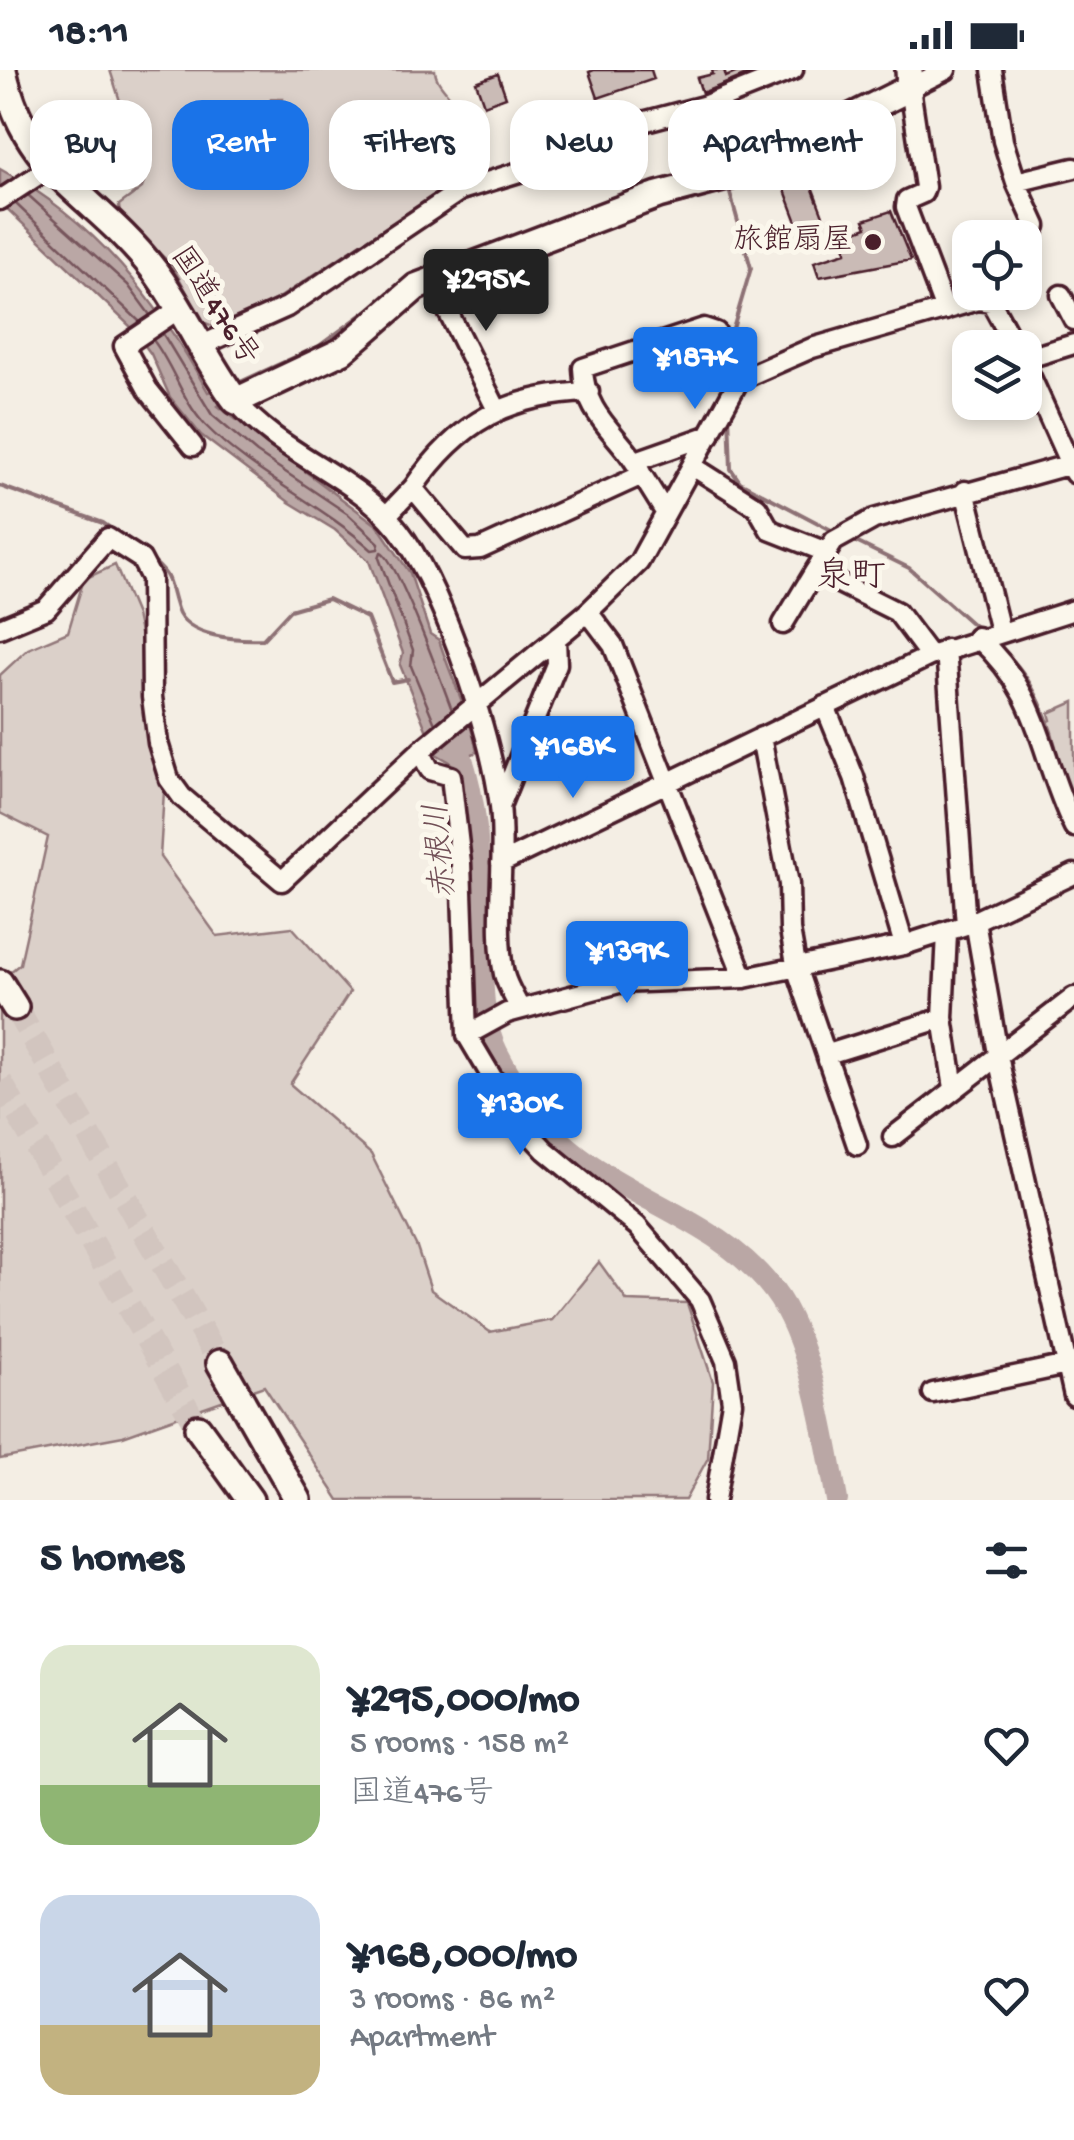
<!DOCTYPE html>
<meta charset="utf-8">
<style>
:root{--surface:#fff;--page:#f2f2f3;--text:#1f2937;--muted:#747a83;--accent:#1a73e8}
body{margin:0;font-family:"Gochi Hand","Klee One",sans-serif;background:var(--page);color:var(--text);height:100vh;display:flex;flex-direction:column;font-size:38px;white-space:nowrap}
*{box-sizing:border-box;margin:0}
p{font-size:32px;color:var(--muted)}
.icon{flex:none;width:55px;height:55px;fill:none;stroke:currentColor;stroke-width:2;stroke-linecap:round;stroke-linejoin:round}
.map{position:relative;height:1430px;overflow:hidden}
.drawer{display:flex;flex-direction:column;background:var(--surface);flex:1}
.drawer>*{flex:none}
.banner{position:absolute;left:30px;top:30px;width:1015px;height:90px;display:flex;gap:20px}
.tools{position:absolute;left:952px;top:150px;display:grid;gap:20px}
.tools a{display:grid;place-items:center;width:90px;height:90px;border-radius:20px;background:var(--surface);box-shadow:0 5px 15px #0003;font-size:50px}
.price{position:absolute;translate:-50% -85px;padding:0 22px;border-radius:10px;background:var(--accent);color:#fff;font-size:32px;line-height:65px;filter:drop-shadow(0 2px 5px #0008)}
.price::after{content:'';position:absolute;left:50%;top:60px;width:30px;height:22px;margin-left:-15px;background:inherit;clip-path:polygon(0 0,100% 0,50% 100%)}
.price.active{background:#222;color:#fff}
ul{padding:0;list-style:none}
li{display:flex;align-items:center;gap:30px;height:250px;padding:0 40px}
li span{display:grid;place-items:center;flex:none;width:280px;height:200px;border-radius:30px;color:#555}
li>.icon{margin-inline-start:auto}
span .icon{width:120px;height:120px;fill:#fffc;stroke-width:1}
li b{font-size:42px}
h2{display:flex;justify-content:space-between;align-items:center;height:120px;padding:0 40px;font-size:42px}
.tag{padding:0 35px;border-radius:30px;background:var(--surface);box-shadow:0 5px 15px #0003;font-size:35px;line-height:90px}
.tag.active{background:var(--accent);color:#fff}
.status{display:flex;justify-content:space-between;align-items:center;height:70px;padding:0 50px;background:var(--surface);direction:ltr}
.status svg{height:28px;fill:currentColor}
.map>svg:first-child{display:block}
.green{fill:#dbd0c9;stroke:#92787a;stroke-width:2.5;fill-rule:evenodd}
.water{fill:#baa7a5;stroke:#8d7174;stroke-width:2.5}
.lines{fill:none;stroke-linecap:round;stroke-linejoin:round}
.shore{stroke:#77555c;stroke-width:2.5}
.stream{stroke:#8d7174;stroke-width:4}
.river{stroke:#baa7a5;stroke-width:22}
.building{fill:#cabbb6;stroke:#4a1f2b;stroke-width:2.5}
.highway-tunnel{stroke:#d2c5bf;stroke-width:25;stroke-dasharray:25 12;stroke-linecap:butt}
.minor-casing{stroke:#4a1f2b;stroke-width:25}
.highway-casing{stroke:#4a1f2b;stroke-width:32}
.minor{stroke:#fbf7ec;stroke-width:18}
.highway{stroke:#fbf7ec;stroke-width:25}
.poi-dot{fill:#4a1f2b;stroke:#fbf7ec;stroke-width:4}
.labels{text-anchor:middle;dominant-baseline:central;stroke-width:10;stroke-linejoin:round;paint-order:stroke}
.poi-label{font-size:30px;fill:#4a1f2b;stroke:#fbf7ec;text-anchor:end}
.street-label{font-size:30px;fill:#4a1f2b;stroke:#fbf7ec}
.water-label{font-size:32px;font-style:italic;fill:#714f56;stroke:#fbf7ec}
.quarter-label{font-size:35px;fill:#4a1f2b;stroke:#fbf7ec}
</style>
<div class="status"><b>18:11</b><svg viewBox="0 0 49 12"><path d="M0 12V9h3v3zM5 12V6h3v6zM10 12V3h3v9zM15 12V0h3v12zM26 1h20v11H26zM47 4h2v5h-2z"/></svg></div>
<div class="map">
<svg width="1074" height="1430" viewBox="0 0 1074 1430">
<rect width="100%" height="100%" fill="#f4eee4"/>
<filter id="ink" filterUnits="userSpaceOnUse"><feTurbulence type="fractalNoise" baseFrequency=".01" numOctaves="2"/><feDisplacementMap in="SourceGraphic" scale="20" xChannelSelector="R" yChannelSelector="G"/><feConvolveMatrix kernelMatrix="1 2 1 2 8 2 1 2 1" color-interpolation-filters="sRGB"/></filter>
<g filter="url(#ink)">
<path class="green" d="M 110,0 L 435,0 C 435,15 453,25 458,40 L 475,38 L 484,72 L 476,79 L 482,91 L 480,100 L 453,112 L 279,228 L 215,257 L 203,252 L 172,195 L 120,146 L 119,135 L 142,118 L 145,109 ZM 271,29 L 283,29 L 277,74 L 291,105 L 285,116 L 271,114 L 248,86 L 254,60 Z
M 115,495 L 136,545 L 149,604 L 164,721 L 160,787 L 217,866 L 292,857 L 350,922 L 290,1014 L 371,1084 L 417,1177 L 431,1220 L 490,1262 L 552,1250 L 599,1192 L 627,1231 L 687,1233 L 713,1312 L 708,1388 L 685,1430 L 339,1430 L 264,1316 L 123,1366 L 0,1389 L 0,910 L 20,894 L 48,767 L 0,743 L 0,605 L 28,579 L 68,562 L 84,509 Z
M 1074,632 L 1074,745 L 1043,654 L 1051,650 L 1049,643 Z"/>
<path class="water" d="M 0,99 C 96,151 156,228 208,322 L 218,319 L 224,331 L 218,336 L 378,456 L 410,503 L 430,564 L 439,570 C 451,608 470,644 477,682 L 452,693 L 436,684 L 400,595 L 403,583 L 369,491 L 335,460 L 289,432 L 201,365 L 170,327 L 151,284 L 132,258 L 0,132 Z"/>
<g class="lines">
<path class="shore" d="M 28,125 L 128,215 L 150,245
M 15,133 L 140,252
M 153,270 C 174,297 181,329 205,355 C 254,405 320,433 372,480 L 378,479 L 379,473 L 348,444 L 257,383 L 212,345 L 163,264
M 435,654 L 411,596 L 413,580 L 379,488 L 381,482 C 397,488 443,616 452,640"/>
<path class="stream" d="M 728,116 L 751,198 L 730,269 L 729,289
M 410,208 L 540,157
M 236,314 L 319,276 L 387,226
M 729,344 L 731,399 L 740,412 L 837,463
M 0,416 L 103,453 L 124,468
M 850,469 L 909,498 L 980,561
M 147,486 C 174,508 167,509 177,539 C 186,568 238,570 263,569 L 290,540 L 328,529 L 367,548 L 392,612 L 408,609
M 1002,580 C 1034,607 1052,655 1059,695"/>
<path class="river" d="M 452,662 C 482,731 479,804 481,878 C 483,913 481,950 497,982 C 513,1013 533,1043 558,1068 C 622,1130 718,1147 774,1221 C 811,1270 826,1370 837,1430"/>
</g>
<path class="building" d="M 594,0 L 651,0 L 654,9 L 598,28 L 589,2 Z
M 712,0 L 724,0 L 726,7 L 742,0 L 759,0 L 702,23 L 697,8 L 713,4 Z
M 498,4 L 506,27 L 484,35 L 476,12 Z
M 108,45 L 118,83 L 107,86 L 96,60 L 100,59 L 96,48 Z
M 805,98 L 825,151 L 800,160 L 780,107 Z
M 891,141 L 911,190 L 819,207 L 814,192 L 846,182 L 845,165 L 867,157 L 864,150 Z"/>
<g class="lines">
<path class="highway-tunnel" d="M 15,937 L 220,1293
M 0,1012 L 198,1358"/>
<defs>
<path id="minor" d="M 992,0 L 1003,71 L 1016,112 L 1074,98
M 1016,112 L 1036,156
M 0,130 L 49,98
M 432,210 L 497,340
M 1061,225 L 1074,250
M 179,239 L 124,276 L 148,320 L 193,376
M 945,240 L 906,137 L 907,130 L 923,123 L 925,117 L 910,18 L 946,0
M 200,276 L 287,237 L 461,120 L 578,84 L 631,55 L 703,36 L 793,0
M 1025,289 L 1074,274
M 1025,294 L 1074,403
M 236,331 C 284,389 364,407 406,470 C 446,529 491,665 500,736 C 506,786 494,858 504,904 C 507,916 515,928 520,939
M 636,391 L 710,365
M 694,397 L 757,437 L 770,460 L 826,482
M 642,405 C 625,367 584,349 583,298 L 704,258 L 716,262 L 722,298 L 739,310
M 413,418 C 459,351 508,325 589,322
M 965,421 L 1000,561
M 388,444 L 413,418 L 465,480 L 480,479 L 642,405 L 665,442
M 815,501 L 834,471 L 874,449 L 1071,394
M 588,542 L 613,575 L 744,908
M 783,554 L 815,501 L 897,542 L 930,586
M 0,558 L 46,539 L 108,468 L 141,489 L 151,508 L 152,627 L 158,673 L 169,709 L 182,727 L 282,811 L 420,681 L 588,542 L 639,492 L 739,310 L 812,278 L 978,230 L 991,232 L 1016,278
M 977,567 C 1043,627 1038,683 1074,757
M 946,579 L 966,855
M 825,636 L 854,707 L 904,875
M 761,667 L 789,814 L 790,860 L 797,900 L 857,1075
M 420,681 L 430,700 L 451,706 L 461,793 L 467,965 L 518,1051 L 545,1080 L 637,1156 L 700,1230 L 726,1291 L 732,1332 L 715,1430
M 500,736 L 557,594 L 556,569
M 501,793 L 930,586 L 1074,540
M 975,851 L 1001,1001 L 1074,1326
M 947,863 L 943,948 L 954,1018
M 467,965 L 507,943 L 619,913 L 744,908 L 904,875 L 966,855 L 1074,804
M 828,984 L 943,948
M 893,1067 L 1074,927
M 933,1323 L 1067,1295"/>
<path id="highway" d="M 3,0 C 25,105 95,123 154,200 C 185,241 205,290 236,331 L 342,281 L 416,217 L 658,125 L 734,105 L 910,18 L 909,0
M 0,913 L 15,937
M 220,1293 L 298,1430
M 198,1358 L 250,1430"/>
</defs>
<use href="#minor" class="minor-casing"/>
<use href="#highway" class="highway-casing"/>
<use href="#minor" class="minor"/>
<use href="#highway" class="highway"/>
</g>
</g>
<circle class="poi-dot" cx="873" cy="172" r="10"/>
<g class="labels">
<g class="poi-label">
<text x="853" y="172">旅館扇屋</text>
</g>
<g class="street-label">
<text transform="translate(213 237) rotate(57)">国道476号</text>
</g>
<g class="water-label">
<text transform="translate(443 781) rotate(-95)">赤根川</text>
</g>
<g class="quarter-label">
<text x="851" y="508">泉町</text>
</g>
</g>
</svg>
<div class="tools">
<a><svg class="icon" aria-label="locate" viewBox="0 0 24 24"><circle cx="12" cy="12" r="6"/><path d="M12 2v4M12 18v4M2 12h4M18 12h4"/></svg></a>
<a><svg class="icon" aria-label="layers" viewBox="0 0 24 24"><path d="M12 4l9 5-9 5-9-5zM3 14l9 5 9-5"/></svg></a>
</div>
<b class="price active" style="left:486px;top:264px">¥295K</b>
<b class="price" style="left:695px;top:342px">¥187K</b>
<b class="price" style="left:573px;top:731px">¥168K</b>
<b class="price" style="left:627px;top:936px">¥139K</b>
<b class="price" style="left:520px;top:1088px">¥130K</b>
<div class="banner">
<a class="tag">Buy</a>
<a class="tag active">Rent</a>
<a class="tag">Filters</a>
<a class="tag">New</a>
<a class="tag">Apartment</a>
</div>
</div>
<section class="drawer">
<h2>5 homes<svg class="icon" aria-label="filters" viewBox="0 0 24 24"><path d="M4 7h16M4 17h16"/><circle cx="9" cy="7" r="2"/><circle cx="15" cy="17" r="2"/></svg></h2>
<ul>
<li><span style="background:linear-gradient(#dfe7d0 70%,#8fb573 0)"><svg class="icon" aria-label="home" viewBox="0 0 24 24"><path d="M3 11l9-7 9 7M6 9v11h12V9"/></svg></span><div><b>¥295,000/mo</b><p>5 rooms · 158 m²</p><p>国道476号</p></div><svg class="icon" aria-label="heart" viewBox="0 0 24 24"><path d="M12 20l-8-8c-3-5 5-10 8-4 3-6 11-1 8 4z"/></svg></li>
<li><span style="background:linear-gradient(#c9d6e8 65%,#c2b280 0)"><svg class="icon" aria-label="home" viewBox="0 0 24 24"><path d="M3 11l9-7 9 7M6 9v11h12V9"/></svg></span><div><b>¥168,000/mo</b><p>3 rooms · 86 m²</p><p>Apartment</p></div><svg class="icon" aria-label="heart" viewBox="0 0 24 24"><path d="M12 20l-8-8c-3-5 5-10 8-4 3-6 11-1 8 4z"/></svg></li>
</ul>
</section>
